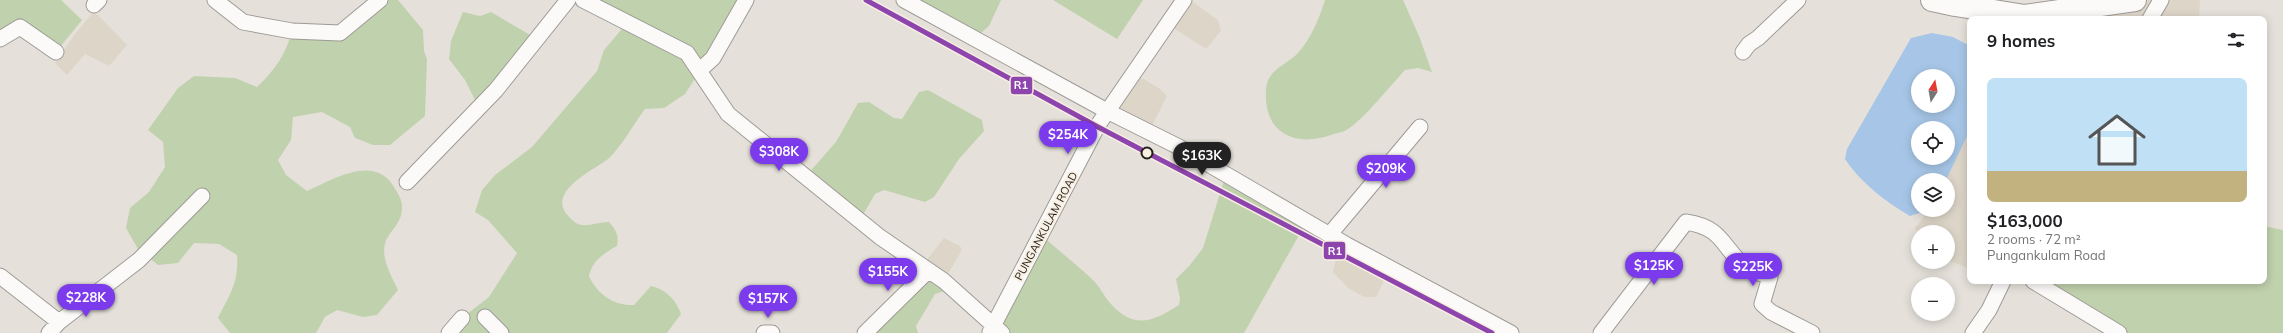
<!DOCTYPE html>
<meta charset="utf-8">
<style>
:root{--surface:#fff;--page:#f6f6f6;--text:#202124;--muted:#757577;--line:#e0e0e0;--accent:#7c3aed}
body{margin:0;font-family:Mulish,sans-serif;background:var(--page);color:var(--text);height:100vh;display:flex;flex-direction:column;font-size:15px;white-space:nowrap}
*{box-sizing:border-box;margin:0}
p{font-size:13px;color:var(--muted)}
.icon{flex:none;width:22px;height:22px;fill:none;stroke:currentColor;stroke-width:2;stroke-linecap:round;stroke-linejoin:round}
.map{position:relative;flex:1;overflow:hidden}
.side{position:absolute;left:1967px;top:16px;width:300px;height:268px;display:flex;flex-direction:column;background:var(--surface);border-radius:8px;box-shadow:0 2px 10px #0003}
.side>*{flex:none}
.needle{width:26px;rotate:11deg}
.fabs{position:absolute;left:1911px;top:69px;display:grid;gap:8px}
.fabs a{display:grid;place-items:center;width:44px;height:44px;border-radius:50%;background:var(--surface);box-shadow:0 2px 10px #0003;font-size:20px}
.price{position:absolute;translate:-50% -34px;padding:0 9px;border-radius:14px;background:var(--accent);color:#fff;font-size:13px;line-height:26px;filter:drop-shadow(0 1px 2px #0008)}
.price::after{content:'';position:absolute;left:50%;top:24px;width:12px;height:9px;margin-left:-6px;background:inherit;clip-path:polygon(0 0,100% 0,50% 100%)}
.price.selected{background:#222;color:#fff}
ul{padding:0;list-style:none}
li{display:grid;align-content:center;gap:8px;height:212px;padding:0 20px}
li+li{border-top:1px solid var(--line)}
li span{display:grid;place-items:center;height:124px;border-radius:8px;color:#555}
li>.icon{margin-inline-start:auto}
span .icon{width:72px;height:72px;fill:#fffc;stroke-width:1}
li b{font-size:17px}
h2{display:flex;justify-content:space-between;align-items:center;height:48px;padding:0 20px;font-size:17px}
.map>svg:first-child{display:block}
.built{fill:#ddd5c8}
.green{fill:#c0d1ad}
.water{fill:#a7c6e7;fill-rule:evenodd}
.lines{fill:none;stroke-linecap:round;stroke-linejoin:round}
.minor-casing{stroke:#9e9b96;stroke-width:17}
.trunk-casing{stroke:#9e9b96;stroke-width:24}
.minor{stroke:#fbfaf9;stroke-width:15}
.trunk{stroke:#fbfaf9;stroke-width:22}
.rail-1-casing{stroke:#f7efe2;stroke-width:8}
.rail-1{stroke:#8e44ad;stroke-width:5}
.stop-dot{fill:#f7efe2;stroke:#211e19;stroke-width:2}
.labels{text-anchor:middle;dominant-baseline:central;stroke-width:4;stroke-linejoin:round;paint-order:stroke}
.street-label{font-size:11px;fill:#211e19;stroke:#f7efe2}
.line-badge{stroke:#f7efe2;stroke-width:1.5}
.badge-label{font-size:11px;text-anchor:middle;font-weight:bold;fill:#fff}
</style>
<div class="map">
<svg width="2283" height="333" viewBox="0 0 2283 333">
<rect width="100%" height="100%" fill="#e5e1da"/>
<path class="built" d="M 1190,0 L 1218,20 L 1221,31 L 1206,49 L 1167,24 Z
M 2135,0 L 2200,0 L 2199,19 L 2160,19 L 2156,16 L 2150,19 L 2024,19 Z
M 94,11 L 127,45 L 109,66 L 85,54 L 67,75 L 55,63 L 72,38 Z
M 1131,76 L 1144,79 L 1160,89 L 1167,96 L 1149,132 L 1107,111 Z
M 1970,130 L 1970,269 L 1948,260 L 1948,232 L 1918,233 L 1915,228 L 1929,210 L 1948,210 L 1948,180 L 1946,180 Z
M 944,238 L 960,246 L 962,250 L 944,281 L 922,266 Z
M 1344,246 L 1388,272 L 1376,297 L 1364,297 L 1348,288 L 1333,272 L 1336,258 Z"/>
<path class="green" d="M 0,0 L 61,0 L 82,20 L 56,52 L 20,27 L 0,34 Z
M 380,0 L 398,0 L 423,30 L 424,51 L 427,59 L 425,116 L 390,145 L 373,145 L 355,138 L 350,127 L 322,112 L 293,117 L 291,140 L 278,160 L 286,175 L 307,191 C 332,180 372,155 392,184 C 396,190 402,199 402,206 C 403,224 388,231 385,244 C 381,259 392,277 398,290 L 377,315 L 363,317 L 337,310 L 325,317 L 316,333 L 230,333 L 218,318 C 230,294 239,282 237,255 L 219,244 L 194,243 L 178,263 L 158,265 L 138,249 L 126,228 L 130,208 L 149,192 L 165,167 L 163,142 L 148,130 L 178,88 L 194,76 L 235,78 L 257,87 C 275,70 286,54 292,31 L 340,33 Z
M 583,0 L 746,0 L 685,94 L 664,108 L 645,109 C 635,122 620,149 608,159 C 594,170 551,189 565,212 C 569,217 575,224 581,225 C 590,226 600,222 609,222 C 616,230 619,235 617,246 C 604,253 592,261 589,276 C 597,294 614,306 634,305 L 651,286 C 666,289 676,300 681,314 L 667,333 L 449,333 L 462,318 L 489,297 L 517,253 L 488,220 L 475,212 L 482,190 L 495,175 L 532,147 L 597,71 L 604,50 L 627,23 Z
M 904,0 L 1001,0 L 989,26 L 975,38 Z
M 1053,0 L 1143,0 L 1117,39 Z
M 1325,0 L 1403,0 L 1419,36 L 1432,72 L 1418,68 L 1405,70 C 1390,86 1365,118 1348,129 C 1344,132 1336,133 1331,135 C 1293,148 1263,132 1266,89 C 1267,70 1286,65 1297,54 C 1311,39 1319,19 1325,0 Z
M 463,12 L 480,16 L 491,12 L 537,39 L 479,108 L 465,80 L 449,59 L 451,41 Z
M 928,90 L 982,120 L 984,131 L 959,159 L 934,197 L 925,202 L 884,190 L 875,194 L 860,220 L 806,176 L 836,142 L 858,103 L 869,102 L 894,118 L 902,119 L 919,92 Z
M 1226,174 L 1307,221 L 1244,333 L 1002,333 L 994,324 L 1041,235 C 1058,250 1077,265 1094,281 C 1100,287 1104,296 1110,303 C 1134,330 1152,322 1179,305 L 1180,298 L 1176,279 L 1190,265 L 1203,248 Z
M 2264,226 L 2283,230 L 2283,333 L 2119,333 L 2033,281 L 2264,281 Z
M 928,271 L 951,289 L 935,294 L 916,326 L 918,333 L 865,333 Z"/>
<path class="water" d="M 1932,33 L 1953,37 L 1970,46 L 1970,130 L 1946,180 L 1918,180 L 1918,210 L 1928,210 L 1910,216 C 1886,202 1860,182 1845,159 L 1847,149 L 1911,38 ZM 1918,76 L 1948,76 L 1948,106 L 1918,106 ZM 1918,128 L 1948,128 L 1948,158 L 1918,158 Z"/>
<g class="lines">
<defs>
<path id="minor" d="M 215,0 L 243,22 L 292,31 L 340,33 L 380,0
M 583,0 L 687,53 L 728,114 L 880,237 L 944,281 L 1002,333
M 904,0 L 1107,111 L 1179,147 L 1347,245 L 1511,333
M 94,5 L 99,0
M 2150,19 L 2161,0
M 0,39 L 20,27 L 56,52
M 1743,52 L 1749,44 L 1758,38 L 1798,0
M 700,70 L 713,58 L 746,0
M 407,182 L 496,90 L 568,0
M 1330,234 L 1420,127
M 0,276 L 59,322
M 2033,281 L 2119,333
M 485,317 L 501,333
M 990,332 L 1098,125 L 1184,0
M 49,333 L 59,322 L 139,260 L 202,196
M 449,333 L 462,318
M 764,333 L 772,333
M 865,333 L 928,271
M 1601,333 L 1686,222 C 1725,228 1721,248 1747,268 C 1752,272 1763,274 1770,277 L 1762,304 L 1771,312 L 1812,333
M 1973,333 L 1989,310 L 2003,281"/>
<path id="trunk" d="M 1932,0 L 1955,5 L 2025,16 L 2135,0"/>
</defs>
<use href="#minor" class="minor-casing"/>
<use href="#trunk" class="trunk-casing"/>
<use href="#minor" class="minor"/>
<use href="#trunk" class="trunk"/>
<defs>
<path id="rail-1" d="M 866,0 L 1098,127 L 1492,333"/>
</defs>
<use href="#rail-1" class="rail-1-casing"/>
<use href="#rail-1" class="rail-1"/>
</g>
<circle class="stop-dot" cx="1147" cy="153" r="5.5"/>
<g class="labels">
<g class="street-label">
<text transform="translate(1046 226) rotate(-62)">PUNGANKULAM ROAD</text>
</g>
</g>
<g class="line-badge">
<rect x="1010" y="76" width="23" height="19" rx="4" fill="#8e44ad"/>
<rect x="1323" y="241" width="23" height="19" rx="4" fill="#8e44ad"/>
</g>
<g class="badge-label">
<text x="1021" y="89">R1</text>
<text x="1335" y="255">R1</text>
</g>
</svg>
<div class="fabs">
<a><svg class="needle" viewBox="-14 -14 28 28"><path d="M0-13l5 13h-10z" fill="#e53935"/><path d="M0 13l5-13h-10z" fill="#757577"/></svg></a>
<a><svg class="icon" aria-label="locate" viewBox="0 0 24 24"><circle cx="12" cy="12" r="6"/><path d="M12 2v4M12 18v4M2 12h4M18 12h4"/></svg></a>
<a><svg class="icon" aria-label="layers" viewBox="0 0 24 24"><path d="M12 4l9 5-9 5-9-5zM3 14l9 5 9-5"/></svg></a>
<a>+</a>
<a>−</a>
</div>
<b class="price" style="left:1068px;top:155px">$254K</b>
<b class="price" style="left:779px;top:172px">$308K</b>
<b class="price selected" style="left:1202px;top:176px">$163K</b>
<b class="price" style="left:1386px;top:189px">$209K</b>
<b class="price" style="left:1654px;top:286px">$125K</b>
<b class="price" style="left:1753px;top:287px">$225K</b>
<b class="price" style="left:888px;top:292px">$155K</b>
<b class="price" style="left:86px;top:318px">$228K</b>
<b class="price" style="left:768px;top:319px">$157K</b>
<section class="side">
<h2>9 homes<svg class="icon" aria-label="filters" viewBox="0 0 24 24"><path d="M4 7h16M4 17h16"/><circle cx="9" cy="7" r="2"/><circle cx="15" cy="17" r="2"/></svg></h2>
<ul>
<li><span style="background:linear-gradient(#bfe0f5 75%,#c2b280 0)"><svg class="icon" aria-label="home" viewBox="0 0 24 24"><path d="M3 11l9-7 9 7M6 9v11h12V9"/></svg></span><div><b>$163,000</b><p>2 rooms · 72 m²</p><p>Pungankulam Road</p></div></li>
</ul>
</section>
</div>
